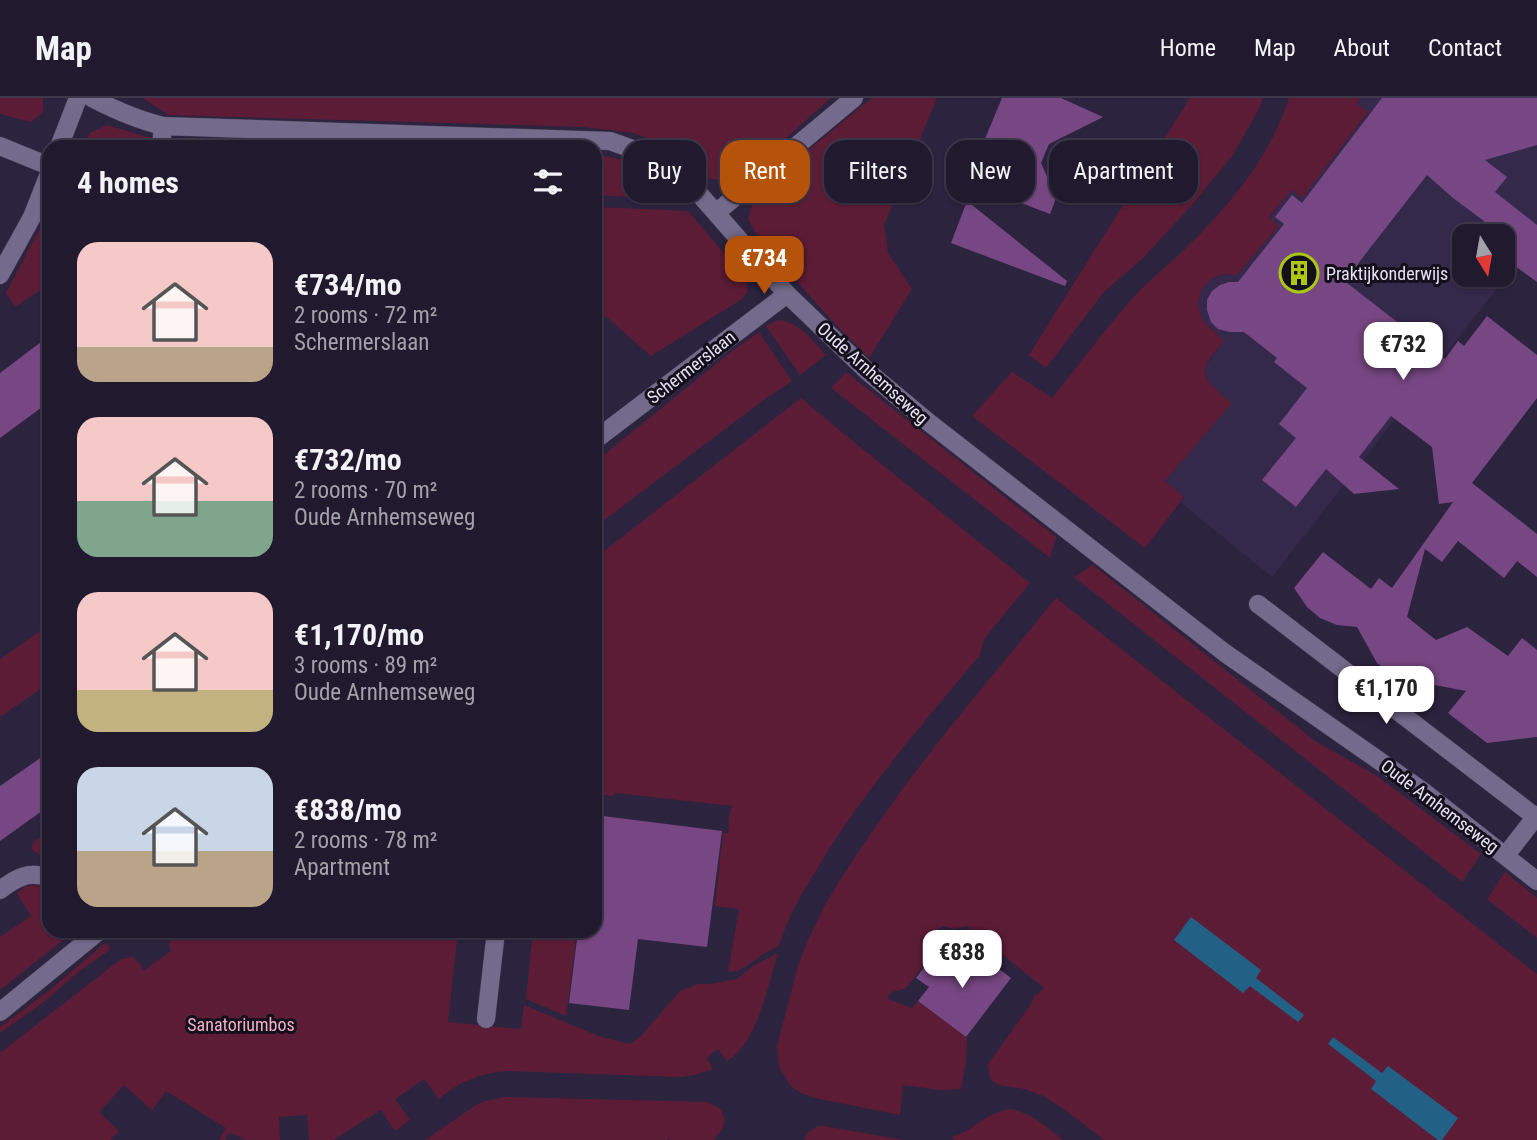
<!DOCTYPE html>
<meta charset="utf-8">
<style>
:root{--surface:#211a2f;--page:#2d273b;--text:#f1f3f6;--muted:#a2a1aa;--line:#3e384b;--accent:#b45309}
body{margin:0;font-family:"Roboto Condensed",sans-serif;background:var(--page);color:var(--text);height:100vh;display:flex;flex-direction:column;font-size:26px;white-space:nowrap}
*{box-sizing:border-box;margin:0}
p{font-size:23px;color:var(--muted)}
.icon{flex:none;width:38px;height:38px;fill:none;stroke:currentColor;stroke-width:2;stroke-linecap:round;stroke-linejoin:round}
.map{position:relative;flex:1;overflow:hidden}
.side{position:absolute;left:42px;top:42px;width:560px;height:798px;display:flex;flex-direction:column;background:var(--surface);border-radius:21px;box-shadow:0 2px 5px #0004,0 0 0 2px var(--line)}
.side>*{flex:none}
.guide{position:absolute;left:623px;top:42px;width:665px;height:63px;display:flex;gap:14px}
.needle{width:46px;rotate:169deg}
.tools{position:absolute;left:1452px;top:126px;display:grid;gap:14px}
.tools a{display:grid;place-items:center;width:63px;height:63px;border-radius:14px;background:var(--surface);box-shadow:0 2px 5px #0004,0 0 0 2px var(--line);font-size:35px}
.price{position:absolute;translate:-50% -60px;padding:0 16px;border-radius:14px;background:#fff;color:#222;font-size:23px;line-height:46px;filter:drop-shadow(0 2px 4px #0008)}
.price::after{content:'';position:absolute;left:50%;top:42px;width:21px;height:16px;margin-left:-10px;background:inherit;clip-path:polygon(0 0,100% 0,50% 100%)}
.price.selected{background:var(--accent);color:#fff}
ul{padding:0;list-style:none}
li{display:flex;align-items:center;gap:21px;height:175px;padding:0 35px}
li span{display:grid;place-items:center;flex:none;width:196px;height:140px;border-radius:21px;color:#555}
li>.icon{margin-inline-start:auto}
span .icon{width:84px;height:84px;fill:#fffc;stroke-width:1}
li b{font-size:30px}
h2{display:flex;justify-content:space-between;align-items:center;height:84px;padding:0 35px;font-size:30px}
.chip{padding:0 24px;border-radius:21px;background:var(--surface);box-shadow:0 2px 5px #0004,0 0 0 2px var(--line);font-size:24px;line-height:63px}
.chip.selected{background:var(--accent);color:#fff}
header{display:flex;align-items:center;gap:42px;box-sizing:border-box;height:98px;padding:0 35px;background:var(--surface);border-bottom:2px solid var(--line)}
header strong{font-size:33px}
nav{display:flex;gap:38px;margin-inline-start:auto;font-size:24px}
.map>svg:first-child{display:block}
.built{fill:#35294b;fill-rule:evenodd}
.green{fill:#5d1c36}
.water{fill:#226086}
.building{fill:#774783}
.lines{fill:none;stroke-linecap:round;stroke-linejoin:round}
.minor-casing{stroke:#473e56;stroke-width:19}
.minor{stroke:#746a8b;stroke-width:18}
.labels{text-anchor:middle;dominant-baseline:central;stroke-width:6;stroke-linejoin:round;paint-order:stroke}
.poi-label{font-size:18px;fill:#e5e0f3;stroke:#130f1b;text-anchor:start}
.street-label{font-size:18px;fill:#e5e0f3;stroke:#130f1b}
.park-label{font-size:18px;fill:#f4b0c5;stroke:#130f1b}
</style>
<header>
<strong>Map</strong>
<nav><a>Home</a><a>Map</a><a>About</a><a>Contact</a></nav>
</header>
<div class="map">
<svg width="1537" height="1042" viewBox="0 0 1537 1042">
<rect width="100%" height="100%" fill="#2c233f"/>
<path class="built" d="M 1361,0 L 1537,0 L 1537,139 L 1272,479 L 1180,404 L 1184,400 L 1165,383 L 1231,305 L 1211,287 L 1206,277 L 1206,267 L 1224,243 L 1204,223 L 1198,212 L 1198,202 L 1201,193 L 1207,184 L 1221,177 L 1237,177 L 1278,129 L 1269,120 L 1292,92 L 1302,99 L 1368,15 L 1357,6 ZM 1465,138 L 1503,138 L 1503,177 L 1465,177 Z"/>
<path class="green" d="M 0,0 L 43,0 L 43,14 L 31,24 L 0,16 Z
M 142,0 L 831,0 L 747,75 L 730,84 L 708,80 L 669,49 L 634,35 L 585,29 L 169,17 Z
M 872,0 L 937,0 L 884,127 L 888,155 L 912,191 L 869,260 L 838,229 L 760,143 L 748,121 L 755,96 Z
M 1190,0 L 1263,0 L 1258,13 L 1232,58 L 1191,108 L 1143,160 L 1103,195 L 1046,270 L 1029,257 Z
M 1289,0 L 1361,0 L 1357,6 L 1368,14 L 1302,100 L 1292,92 L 1269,119 L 1279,128 L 1237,177 C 1232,177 1225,176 1220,177 C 1201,183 1192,206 1204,223 C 1209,230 1218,236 1224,243 C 1219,250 1211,257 1207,265 C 1199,282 1221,296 1232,305 L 1165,383 L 1184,399 L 1145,450 L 972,318 L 1012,274 L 1052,300 C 1079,267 1104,232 1133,200 C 1149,182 1170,166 1187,149 C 1230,107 1271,58 1289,0 Z
M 107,27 L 147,39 L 187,43 L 352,49 L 82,49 L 90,35 Z
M 595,57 C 615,58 666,74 680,88 C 684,92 688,98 691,102 L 595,97 Z
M 595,109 L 688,113 L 746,181 L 748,192 L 742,201 L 651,258 L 595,209 Z
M 49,113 L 49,186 L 15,209 L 6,195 Z
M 778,222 C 801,225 811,241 826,257 L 800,277 L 766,228 Z
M 759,234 L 792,283 L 765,301 L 595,429 L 595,364 L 732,253 Z
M 846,274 L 1056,439 L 1050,460 L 831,290 Z
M 801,300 L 844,336 L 1030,485 L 984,541 L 980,557 C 922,626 863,694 817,771 C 802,795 787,820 779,848 C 773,851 765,854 759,859 C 748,866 742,874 728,874 L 739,811 L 715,808 L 723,735 L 728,735 L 729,718 L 732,708 L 616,695 L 613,698 L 595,696 L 595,460 Z
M 1093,467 L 1315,643 L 1377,678 L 1481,756 L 1462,784 L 1074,479 Z
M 1056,500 L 1537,876 L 1537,1042 L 1104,1042 L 1064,1011 L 1043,998 L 1025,991 L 999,987 L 992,983 L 989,975 L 988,966 L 1031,906 L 1034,899 L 1044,890 L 967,828 L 953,831 L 943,828 L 933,835 L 929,860 L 906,890 L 889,895 L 888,901 L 912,910 L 918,903 L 967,940 L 966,963 L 961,991 L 941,992 L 903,987 L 900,1017 L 815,1000 L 801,995 L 791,988 L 779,969 L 777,948 L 798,868 L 808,842 L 826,805 L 856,757 L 906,686 L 947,633 Z
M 49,527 L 49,585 L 0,619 L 0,561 Z
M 49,732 L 49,763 L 31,751 L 35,743 Z
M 1505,774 L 1537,800 L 1537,840 L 1487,801 Z
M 33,787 L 45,789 L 49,792 L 49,833 L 70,833 L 67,839 L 0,892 L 0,839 L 31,818 L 17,796 L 24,789 Z
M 182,833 L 458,833 L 448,924 L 521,931 L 524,907 L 601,939 L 630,946 L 640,939 L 680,893 L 698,886 L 711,886 L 737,881 L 753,868 L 778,855 C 768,887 757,946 727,963 L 718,951 L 707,960 L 713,971 L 695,977 L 682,979 L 507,973 C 481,975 458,984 439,1001 L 424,981 L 395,1001 L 410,1022 L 395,1033 L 381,1012 L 333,1042 L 309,1042 L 307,1017 L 279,1019 L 280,1042 L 246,1042 L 229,1034 L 225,1042 L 219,1042 L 226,1030 L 166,993 L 152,1012 L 124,987 L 99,1014 L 119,1033 L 110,1042 L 0,1042 L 0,955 L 121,861 L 133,859 L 141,867 L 143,873 L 171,853 L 169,846 L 171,840 Z
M 533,833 L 577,833 L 566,918 L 526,901 Z
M 105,845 L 110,849 L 108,853 L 77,875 L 45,903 L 0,935 L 0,929 L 46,895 Z
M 506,999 L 706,1004 L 720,1010 C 728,1025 724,1029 714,1042 L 670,1042 L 668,1040 L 667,1042 L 425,1042 L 476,1007 L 485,1003 Z
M 1011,1011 C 1032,1015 1047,1029 1063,1042 L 955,1042 L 951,1039 C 957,1037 963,1035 968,1032 C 984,1022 991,1014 1011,1011 Z
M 818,1028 L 824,1028 L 904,1042 L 804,1042 L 807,1035 Z"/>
<path class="water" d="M 1191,819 L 1261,872 L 1256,880 L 1304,917 L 1298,924 L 1250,888 L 1243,895 L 1174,842 Z
M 1333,939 L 1382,975 L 1388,968 L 1458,1020 L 1442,1042 L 1438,1042 L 1371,991 L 1376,983 L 1328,946 Z"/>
<path class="building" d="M 1002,0 L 1061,0 L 1103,19 L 1049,46 L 1041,65 L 1050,85 L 1060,90 L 1050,116 L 967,84 Z
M 1382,0 L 1537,0 L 1537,47 L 1485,62 L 1507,79 L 1495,94 L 1537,127 L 1537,184 L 1503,159 L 1503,138 L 1490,138 L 1479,130 L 1484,123 L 1453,100 L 1427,77 L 1360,163 L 1347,185 L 1445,261 L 1458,243 L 1464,248 L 1487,218 L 1537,257 L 1537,300 L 1472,385 L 1537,436 L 1537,479 L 1517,463 L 1504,480 L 1458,443 L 1442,464 L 1425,451 L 1407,519 L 1436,542 L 1467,529 L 1508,558 L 1522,540 L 1537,552 L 1537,639 L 1487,645 L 1448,615 L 1466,593 L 1408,582 L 1391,576 L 1377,565 L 1357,529 L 1337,527 L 1320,520 L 1307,509 L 1294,490 L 1323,454 L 1371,491 L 1379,480 L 1392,490 L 1453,404 L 1439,406 L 1432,349 L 1391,318 L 1359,359 L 1399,391 L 1354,396 L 1326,371 L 1296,409 L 1262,382 L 1296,340 L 1279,326 L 1307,290 L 1274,264 L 1277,260 L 1244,234 L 1230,234 L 1218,231 L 1211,224 L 1207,212 L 1207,202 L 1212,193 L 1220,187 L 1229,184 L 1238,184 L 1284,126 L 1275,119 L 1292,97 L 1302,105 Z
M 967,103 L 1067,183 L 1065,188 L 951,145 Z
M 49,238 L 49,304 L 0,340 L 0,275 Z
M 49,654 L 49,708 L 0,743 L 0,688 Z
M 595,717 L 722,733 L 707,849 L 638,841 L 629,912 L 569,905 L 578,833 L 595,833 Z
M 969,848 L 1011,880 L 966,939 L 918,903 L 929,889 L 916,880 L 931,860 L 949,873 Z"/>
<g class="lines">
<defs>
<path id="minor" d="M 92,0 C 115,12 138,22 163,28 L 610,43 L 672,65 L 787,196 L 867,273 L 927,323 L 1225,555 L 1424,694 L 1537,783
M 0,48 L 49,68
M 59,49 L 78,0
M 161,49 L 163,28
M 717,114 L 854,0
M 0,177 L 32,119 L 49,76
M 595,342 L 787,196
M 1258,506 L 1537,720
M 1506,757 L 1537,717
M 0,792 C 16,780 29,772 49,780
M 0,914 L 99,833
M 486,921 L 496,833"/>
</defs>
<use href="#minor" class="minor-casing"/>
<use href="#minor" class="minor"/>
</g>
<defs>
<symbol id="building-ring" viewBox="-11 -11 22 22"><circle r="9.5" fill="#130f1b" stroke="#acc613" stroke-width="1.5"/><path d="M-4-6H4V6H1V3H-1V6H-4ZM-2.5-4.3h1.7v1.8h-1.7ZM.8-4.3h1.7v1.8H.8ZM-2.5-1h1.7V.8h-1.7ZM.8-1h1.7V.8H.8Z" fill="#acc613"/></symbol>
</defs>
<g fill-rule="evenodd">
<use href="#building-ring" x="1277" y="153" width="44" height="44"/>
</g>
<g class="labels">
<g class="poi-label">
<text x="1326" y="175">Praktijkonderwijs</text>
</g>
<g class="street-label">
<text transform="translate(691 269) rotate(-38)">Schermerslaan</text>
<text transform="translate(873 275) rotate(42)">Oude Arnhemseweg</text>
<text transform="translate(1440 708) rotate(37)">Oude Arnhemseweg</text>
</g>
<g class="park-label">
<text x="241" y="926">Sanatoriumbos</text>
</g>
</g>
</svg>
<div class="tools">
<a><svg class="needle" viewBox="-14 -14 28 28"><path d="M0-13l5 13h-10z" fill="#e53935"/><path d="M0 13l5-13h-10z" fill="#a2a1aa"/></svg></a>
</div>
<b class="price selected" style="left:764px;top:198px">€734</b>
<b class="price" style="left:1403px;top:284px">€732</b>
<b class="price" style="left:1386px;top:628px">€1,170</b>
<b class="price" style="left:962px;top:892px">€838</b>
<div class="guide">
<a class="chip">Buy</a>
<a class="chip selected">Rent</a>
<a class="chip">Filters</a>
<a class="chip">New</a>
<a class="chip">Apartment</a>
</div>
<section class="side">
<h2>4 homes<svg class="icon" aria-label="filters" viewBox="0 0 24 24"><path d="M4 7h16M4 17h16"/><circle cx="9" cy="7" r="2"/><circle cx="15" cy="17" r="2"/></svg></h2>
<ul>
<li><span style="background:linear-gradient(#f6c9c9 75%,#b9a48a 0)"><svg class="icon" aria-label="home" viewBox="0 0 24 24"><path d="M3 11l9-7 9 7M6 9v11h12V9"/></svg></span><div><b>€734/mo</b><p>2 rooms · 72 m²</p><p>Schermerslaan</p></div></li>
<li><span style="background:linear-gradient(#f6c9c9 60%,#7fa58c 0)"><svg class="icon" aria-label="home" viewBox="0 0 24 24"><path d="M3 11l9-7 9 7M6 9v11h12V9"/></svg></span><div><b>€732/mo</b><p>2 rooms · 70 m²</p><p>Oude Arnhemseweg</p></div></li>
<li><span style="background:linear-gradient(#f6c9c9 70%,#c2b280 0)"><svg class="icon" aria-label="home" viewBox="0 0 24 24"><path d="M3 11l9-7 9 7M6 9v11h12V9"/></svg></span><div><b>€1,170/mo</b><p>3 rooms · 89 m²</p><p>Oude Arnhemseweg</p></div></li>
<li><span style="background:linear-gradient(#c9d6e8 60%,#b9a48a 0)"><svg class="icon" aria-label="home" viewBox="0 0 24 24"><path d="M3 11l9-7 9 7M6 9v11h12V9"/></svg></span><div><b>€838/mo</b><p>2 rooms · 78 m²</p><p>Apartment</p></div></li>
</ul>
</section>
</div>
